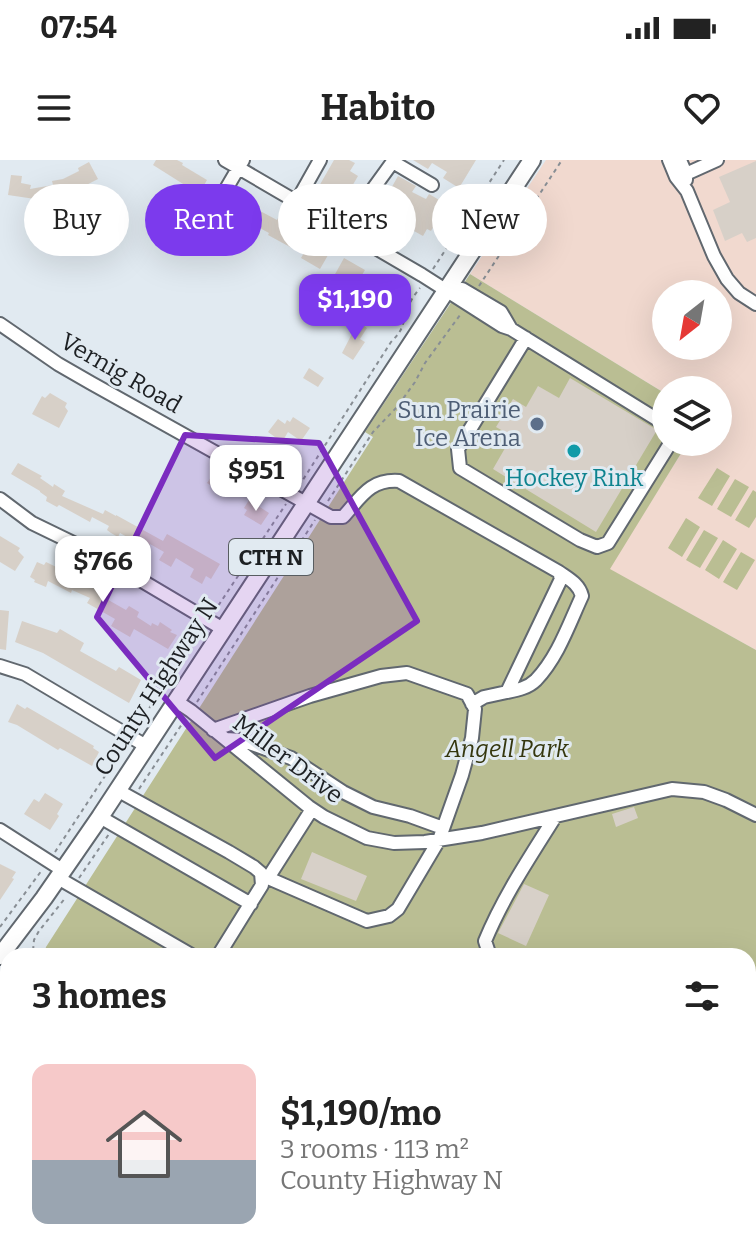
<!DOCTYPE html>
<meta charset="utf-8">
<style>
:root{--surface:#fff;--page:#f2f2f2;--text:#222;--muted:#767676;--line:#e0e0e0;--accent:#7c3aed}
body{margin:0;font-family:Bitter,serif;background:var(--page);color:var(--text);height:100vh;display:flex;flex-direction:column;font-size:30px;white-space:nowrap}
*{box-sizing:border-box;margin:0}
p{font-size:26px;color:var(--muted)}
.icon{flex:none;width:44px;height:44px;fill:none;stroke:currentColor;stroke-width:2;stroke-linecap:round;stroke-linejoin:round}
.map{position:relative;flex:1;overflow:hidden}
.drawer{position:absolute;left:0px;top:788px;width:756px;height:312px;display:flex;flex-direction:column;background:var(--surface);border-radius:24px 24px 0 0;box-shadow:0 8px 32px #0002}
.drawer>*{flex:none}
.top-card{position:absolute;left:24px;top:24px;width:708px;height:72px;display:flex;gap:16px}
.needle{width:52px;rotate:211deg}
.controls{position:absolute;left:652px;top:120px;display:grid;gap:16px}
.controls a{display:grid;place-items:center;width:80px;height:80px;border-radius:50%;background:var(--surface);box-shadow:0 8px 32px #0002;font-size:40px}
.price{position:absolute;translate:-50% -68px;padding:0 18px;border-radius:16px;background:#fff;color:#222;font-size:26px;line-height:52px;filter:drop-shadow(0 2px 4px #0008)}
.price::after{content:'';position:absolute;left:50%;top:48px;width:24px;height:18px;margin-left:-12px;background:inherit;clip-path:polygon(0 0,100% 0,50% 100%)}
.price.current{background:var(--accent);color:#fff}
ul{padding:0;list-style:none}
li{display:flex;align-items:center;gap:24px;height:200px;padding:0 32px}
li+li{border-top:2px solid var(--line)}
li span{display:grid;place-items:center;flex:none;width:224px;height:160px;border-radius:16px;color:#555}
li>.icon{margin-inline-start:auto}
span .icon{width:96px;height:96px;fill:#fffc;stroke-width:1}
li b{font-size:34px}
h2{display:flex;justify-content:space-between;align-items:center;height:96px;padding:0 32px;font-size:34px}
.chip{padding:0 28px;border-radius:36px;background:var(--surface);box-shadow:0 8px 32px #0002;font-size:28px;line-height:72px}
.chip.current{background:var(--accent);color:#fff}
.status{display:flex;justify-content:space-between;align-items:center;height:56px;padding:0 40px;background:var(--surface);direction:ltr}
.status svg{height:22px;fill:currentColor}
header{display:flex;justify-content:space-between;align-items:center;height:104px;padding:0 32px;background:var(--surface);font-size:36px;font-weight:700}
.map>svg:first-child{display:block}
.education{fill:#f1d9cf;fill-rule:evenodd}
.green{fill:#babe93}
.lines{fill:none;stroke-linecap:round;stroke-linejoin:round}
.stream{stroke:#4d7a87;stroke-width:3}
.building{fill:#d7d0c8}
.minor-casing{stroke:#61686f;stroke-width:16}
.major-casing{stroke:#61686f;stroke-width:20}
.path{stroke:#888e94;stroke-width:2;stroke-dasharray:4 4;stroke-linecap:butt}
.minor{stroke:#fff;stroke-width:12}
.major{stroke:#fff;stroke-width:16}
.rail{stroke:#323539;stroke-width:3;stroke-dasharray:12 6;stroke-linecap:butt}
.marked{fill:#7b2cbf;fill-opacity:0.2;stroke:#7b2cbf;stroke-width:6;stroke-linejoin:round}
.service-dot{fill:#5c6f8a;stroke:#e1eaf1;stroke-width:3}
.culture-dot{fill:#0f9aa8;stroke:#e1eaf1;stroke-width:3}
.labels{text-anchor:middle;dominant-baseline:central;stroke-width:6;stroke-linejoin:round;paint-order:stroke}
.shield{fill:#e1eaf1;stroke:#585d61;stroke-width:2}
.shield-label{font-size:22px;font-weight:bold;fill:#1d2023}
.street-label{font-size:24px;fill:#1d2023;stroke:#e1eaf1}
.service-label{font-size:24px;fill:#4e5e75;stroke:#e1eaf1;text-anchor:end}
.culture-label{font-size:24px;fill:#0d838f;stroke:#e1eaf1}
.park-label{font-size:24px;font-style:italic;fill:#35370e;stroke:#e1eaf1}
</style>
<div class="status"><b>07:54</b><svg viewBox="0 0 49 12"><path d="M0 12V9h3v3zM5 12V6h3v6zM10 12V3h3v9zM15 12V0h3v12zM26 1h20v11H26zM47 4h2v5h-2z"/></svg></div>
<header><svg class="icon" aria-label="menu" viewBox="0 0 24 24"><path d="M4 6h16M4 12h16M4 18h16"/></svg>Habito<svg class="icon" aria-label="heart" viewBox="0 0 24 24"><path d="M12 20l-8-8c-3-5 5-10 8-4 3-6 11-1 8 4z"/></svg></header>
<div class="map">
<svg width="756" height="1100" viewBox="0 0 756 1100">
<rect width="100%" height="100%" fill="#e1eaf1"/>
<path class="education" d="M 546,0 L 756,0 L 756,490 L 609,409 L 688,282 L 718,282 L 718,230 L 666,230 L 666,234 L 470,114 ZM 666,134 L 718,134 L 718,186 L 666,186 Z"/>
<path class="green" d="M 470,114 L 666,234 L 666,282 L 688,282 L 610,409 L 756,490 L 756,1044 L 748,1045 L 748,796 L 48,796 L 44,794 L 46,787 L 373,277 L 365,272 Z
M 717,308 L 730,316 L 712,346 L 698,338 Z
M 735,319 L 749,327 L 731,357 L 717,349 Z
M 753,330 L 756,332 L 756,357 L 749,368 L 735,360 Z
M 686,358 L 700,367 L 682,397 L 668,388 Z
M 704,370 L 718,378 L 700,408 L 686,400 Z
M 723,380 L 737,389 L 719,419 L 705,410 Z
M 741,392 L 755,400 L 737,430 L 723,422 Z"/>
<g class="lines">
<path class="stream" d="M 334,1100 L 339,1098 L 369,1100 L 392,1092"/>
</g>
<path class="building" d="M 156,0 L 177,0 L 183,3 L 182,5 L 207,20 L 199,34 L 153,5 Z
M 334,0 L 349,0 L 355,3 L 350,11 L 358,16 L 347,35 L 339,31 L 335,38 L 318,28 Z
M 413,0 L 476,0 L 459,28 L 443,18 L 447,12 L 432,3 L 428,9 Z
M 756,1 L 756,78 L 747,82 L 742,73 L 725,81 L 713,50 L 730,42 L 719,17 Z
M 89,2 L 98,19 L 67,35 L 68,39 L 51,42 L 50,37 L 35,39 L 8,35 L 11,15 L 22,16 L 21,23 L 31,25 L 30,29 L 53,25 L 52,21 L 63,19 L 79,11 L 78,8 Z
M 398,16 L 416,26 L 412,32 L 426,39 L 429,34 L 446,44 L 431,71 L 427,69 L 423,76 L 414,71 L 415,68 L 411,66 L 413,62 L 399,54 L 395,59 L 379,50 Z
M 245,43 L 277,60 L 278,58 L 290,65 L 288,68 L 297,74 L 290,87 L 268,75 L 269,73 L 238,56 Z
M 312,79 L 331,90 L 320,109 L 301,98 Z
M 344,98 L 365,110 L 360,118 L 390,133 L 381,148 L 361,136 L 365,130 L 348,120 L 346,123 L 334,116 Z
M 358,162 L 367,168 L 360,179 L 365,182 L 353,200 L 342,193 Z
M 309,208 L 324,218 L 318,227 L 303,218 Z
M 570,218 L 657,270 L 596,372 L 493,309 L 512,276 L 496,267 L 513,239 L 526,247 L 538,226 L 559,238 Z
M 50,233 L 67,243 L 65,247 L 68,251 L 59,268 L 32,254 L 42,236 L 45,238 Z
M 293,257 L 310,268 L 301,281 L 288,272 L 282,282 L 268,272 L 278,259 L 285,264 L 287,260 L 290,262 Z
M 18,303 L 42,316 L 40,318 L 53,327 L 54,324 L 65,331 L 62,336 L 103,354 L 105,350 L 116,356 L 116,355 L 163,381 L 167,374 L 220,404 L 211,419 L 206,416 L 202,424 L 190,417 L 194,409 L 176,398 L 171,407 L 159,400 L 164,392 L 150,384 L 146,392 L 134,385 L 136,382 L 120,373 L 118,377 L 111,373 L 107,370 L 109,366 L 92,357 L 90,362 L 59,345 L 57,347 L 46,341 L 47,337 L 40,332 L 40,331 L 11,314 Z
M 215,311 L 227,319 L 219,331 L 207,323 Z
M 249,340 L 269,353 L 261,365 L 244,355 L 247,350 L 244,348 Z
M 0,376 L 20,388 L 18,391 L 24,397 L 15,411 L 0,402 Z
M 37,402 L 44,405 L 46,402 L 75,416 L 74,418 L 93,427 L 94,425 L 105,431 L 103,437 L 126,450 L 129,446 L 139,452 L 137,457 L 151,466 L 152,463 L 158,466 L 160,462 L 172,470 L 170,472 L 177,475 L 168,489 L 134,469 L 130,477 L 111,466 L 115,459 L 87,443 L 90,438 L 72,430 L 71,433 L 48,421 L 46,427 L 34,422 L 35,420 L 30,417 Z
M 0,450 L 9,451 L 6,490 L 0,489 Z
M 22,461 L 57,473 L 60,469 L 84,483 L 80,491 L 116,511 L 119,507 L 141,520 L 129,543 L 43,493 L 15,482 Z
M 17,544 L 25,549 L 27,547 L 94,586 L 93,588 L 99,592 L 92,606 L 60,588 L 58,590 L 17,565 L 8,562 Z
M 45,633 L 63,644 L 57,654 L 59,656 L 50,670 L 24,654 L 34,639 L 39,642 Z
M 634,647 L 638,658 L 616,667 L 612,654 Z
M 312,692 L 367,716 L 356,741 L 301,719 Z
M 0,704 L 16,712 L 12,718 L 14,719 L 0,740 Z
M 524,724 L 549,735 L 526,786 L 498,773 Z
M 0,970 L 8,971 L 8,1003 L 0,1004 Z"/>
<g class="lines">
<defs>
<path id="minor" d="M 225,0 L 422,115 L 502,166 L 511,169 L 666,265
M 669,0 L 676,17 L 687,31 L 714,96 L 727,119 L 739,133 L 756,144
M 680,0 L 686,14 L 686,20
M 393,2 L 432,25
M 677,18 L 717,0
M 297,41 L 320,0
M 208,60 L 243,0
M 344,69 L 394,0
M 447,130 L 462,129 L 501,152 L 511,169
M 0,164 L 58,204 L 91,223 L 331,357 L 343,357 C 361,337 370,319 399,321 L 559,412 L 561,419 L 507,532 L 484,537 L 472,544
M 526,178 L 458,289 L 460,308 L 580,380 L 597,387 L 608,383 L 671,282
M 0,339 L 32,363 L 100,396 L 223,469
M 0,506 L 25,514 L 146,586
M 507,532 C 517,530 528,528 536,520 C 558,497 569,464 582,436 C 579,424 569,419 559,412
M 176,541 L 191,551 L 309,647 L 324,657 L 367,678 L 394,683 L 425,682 L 482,673 L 672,629 L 704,632 L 726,640 L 756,655
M 213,570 L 310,536 L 381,516 L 407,513 L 467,534 L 475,549 L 472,578 L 462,615 L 439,680 L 398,749 L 389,756 L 367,761 L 268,718 L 312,649
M 226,579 L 241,580 L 291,598 L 343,632 L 373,647 L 410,656 L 443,668
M 117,630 L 229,692 L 254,707 L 261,713 L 262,725 L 218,796
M 100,657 L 251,744
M 0,670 L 64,711
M 58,718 L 193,796
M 490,796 L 485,781 C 503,737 530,697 555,657
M 748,945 L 756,946
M 748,968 L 756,969
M 448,1092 L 449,1100"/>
<path id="major" d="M 0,796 L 44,738 L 100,657 L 532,0"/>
</defs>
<use href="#minor" class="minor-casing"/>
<use href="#major" class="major-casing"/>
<path class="path" d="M 433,109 L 504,0
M 479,126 L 562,0
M 299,326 L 391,182 C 407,166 401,163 409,146 C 411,139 416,133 420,128
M 328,341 L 373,272 L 397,247 L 415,222 L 425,203 L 460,155
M 214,452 L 286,344
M 197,542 L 315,360
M 136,568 L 201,470
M 139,629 L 184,561
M 55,692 L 124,587
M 79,718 L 109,674
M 0,767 L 42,710
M 38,796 L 33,791 L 34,780 L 39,771 L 66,737
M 0,821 L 2,823 L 8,817"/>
<use href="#minor" class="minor"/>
<use href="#major" class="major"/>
<path class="rail" d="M 748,1070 L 756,1069
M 534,1100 L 591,1092"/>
</g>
<path class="marked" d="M 185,275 L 319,283 L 417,461 L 215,598 L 97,457 Z"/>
<circle class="service-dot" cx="537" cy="264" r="8"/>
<circle class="culture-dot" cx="574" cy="291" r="8"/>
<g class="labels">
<rect class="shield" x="229" y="379" width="84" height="36" rx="6"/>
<g class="shield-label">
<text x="271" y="397">CTH N</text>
</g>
<g class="street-label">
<text transform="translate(121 213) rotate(30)">Vernig Road</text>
<text transform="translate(156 527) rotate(-57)">County Highway N</text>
<text transform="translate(288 599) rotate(37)">Miller Drive</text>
</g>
<g class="service-label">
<text x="521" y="250">Sun Prairie<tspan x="521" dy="28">Ice Arena</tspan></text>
</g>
<g class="culture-label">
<text x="574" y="318">Hockey Rink</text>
</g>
<g class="park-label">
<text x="507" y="589">Angell Park</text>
</g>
</g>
</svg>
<div class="controls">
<a><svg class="needle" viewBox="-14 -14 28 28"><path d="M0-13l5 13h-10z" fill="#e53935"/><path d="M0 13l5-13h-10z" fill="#767676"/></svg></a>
<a><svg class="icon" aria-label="layers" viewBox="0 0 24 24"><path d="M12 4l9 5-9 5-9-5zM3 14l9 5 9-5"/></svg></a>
</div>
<b class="price current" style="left:355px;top:182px">$1,190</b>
<b class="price" style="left:256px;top:353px">$951</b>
<b class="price" style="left:103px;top:444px">$766</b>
<div class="top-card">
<a class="chip">Buy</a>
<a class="chip current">Rent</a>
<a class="chip">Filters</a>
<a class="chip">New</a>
</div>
<section class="drawer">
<h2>3 homes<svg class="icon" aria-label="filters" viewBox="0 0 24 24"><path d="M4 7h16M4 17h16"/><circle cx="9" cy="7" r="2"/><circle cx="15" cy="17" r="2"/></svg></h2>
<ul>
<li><span style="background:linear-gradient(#f6c9c9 60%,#9aa5b1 0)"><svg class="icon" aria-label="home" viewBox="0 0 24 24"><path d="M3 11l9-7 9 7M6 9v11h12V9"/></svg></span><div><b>$1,190/mo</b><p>3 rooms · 113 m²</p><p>County Highway N</p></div></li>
</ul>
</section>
</div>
